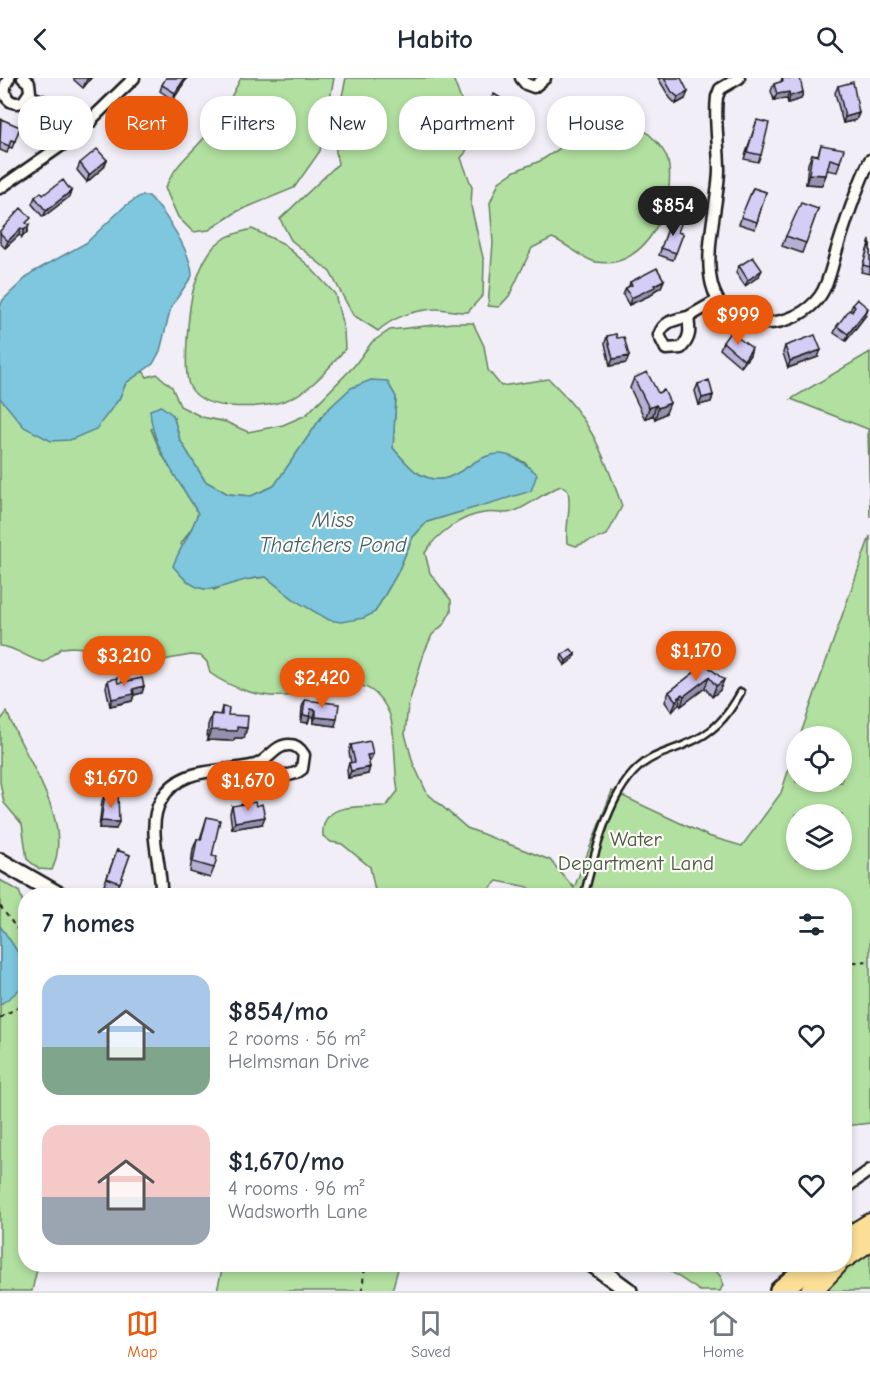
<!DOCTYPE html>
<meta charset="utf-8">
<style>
:root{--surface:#fff;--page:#f2f2f3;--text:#1f2937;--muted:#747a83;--line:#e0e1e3;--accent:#ea580c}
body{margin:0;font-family:"Comic Neue",sans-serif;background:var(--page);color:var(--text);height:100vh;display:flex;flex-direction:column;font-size:22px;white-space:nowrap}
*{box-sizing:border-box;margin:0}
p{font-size:20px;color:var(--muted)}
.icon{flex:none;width:33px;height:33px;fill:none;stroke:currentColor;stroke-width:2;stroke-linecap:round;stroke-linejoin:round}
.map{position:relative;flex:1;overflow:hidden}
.sheet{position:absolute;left:18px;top:810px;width:834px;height:384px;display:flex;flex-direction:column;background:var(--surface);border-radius:24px;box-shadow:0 3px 9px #0003}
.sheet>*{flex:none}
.banner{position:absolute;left:18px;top:18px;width:834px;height:54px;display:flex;gap:12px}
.controls{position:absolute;left:786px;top:648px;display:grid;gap:12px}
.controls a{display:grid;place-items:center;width:66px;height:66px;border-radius:50%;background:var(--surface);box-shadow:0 3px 9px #0003;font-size:30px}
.price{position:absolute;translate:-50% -51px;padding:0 14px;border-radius:21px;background:var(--accent);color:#fff;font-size:20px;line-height:39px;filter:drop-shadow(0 2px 3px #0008)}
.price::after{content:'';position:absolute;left:50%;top:36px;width:18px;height:14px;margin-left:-9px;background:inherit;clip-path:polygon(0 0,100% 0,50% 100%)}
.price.current{background:#222;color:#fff}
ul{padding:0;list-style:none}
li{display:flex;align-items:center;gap:18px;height:150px;padding:0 24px}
li span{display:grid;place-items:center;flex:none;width:168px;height:120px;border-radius:18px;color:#555}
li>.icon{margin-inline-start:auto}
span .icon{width:72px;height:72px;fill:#fffc;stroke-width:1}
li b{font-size:26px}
h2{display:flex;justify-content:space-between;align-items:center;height:72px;padding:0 24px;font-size:26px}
.tag{padding:0 21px;border-radius:24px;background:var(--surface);box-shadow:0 3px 9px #0003;font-size:21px;line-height:54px}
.tag.current{background:var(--accent);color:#fff}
header{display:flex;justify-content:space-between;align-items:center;height:78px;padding:0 24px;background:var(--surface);font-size:27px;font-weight:600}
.dock{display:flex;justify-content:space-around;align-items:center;height:84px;border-top:2px solid var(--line);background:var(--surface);font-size:16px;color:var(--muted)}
.dock a{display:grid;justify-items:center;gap:3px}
.dock .current{color:var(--accent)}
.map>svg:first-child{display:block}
.green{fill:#b1e0a0;stroke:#667e5e;stroke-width:1.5;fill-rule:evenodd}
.water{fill:#7ec7de;stroke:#578390;stroke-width:1.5}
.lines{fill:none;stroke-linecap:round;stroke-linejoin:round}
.lane-casing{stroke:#1c1c1c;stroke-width:10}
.street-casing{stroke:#1c1c1c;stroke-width:15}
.secondary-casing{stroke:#1c1c1c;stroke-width:20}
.highway-casing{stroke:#1c1c1c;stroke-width:24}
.path{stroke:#1c1c1c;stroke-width:2;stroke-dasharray:4.5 4.5;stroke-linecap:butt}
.lane{stroke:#fdfcf7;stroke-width:5}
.street{stroke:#fdfcf7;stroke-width:10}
.secondary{stroke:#fdfcf7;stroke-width:15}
.highway{stroke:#fbdf96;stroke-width:20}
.wall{fill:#b6b1d4;stroke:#1c1c1c;stroke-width:1.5}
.shaded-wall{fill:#9490ad;stroke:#1c1c1c;stroke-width:1.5}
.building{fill:#d4cef7;stroke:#1c1c1c;stroke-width:1.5}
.labels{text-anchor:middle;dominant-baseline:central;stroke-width:4.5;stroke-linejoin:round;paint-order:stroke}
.park-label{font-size:21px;fill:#495744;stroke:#fdfcf7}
.water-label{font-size:22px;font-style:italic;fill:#43606a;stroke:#fdfcf7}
</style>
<header><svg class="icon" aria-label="back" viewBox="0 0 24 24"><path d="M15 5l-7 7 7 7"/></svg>Habito<svg class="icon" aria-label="search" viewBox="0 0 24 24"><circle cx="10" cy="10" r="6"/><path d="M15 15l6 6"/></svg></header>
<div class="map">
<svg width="870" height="1213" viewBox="0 0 870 1213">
<rect width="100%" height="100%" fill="#f1eef7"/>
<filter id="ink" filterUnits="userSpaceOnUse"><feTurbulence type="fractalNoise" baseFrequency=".0167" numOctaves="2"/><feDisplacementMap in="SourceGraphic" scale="12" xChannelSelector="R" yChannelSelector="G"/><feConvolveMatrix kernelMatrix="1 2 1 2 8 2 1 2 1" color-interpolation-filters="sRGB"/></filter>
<g filter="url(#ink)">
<path class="green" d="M 241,0 L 334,0 L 320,73 L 294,110 L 238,133 L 209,152 L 193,154 L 178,139 L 165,110 C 178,83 186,81 204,60 C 220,42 230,21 241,0 Z
M 346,0 L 453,0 C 460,21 481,62 461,80 L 472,109 L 471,128 L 484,184 L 483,217 L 468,234 C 455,235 446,230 435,231 C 415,232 393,239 378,253 L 353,237 L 330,194 L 291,162 L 280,141 L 338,86 C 331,57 340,29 346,0 Z
M 621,34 C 636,45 664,65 668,83 C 677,124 647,193 596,184 C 584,182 566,165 552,160 L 532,170 L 509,218 L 499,229 L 488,228 L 493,165 L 490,125 L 499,104 L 515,93 L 540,83 L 559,71 L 580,42 Z
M 252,151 L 282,165 L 308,187 L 335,216 L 344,252 L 345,271 C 308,316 289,332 229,328 C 214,327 198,323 190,309 C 182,295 189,230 193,213 C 196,201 204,181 212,171 C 222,158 237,155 252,151 Z
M 452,245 L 473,245 L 484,268 L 488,292 L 501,308 L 549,301 C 591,341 603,375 622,428 L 607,457 L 576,468 L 567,465 C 565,447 572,430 568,413 L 561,408 C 543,414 529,429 512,434 C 503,437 493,433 484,435 C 461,438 436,456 425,475 L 430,495 L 451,522 L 451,533 L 444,546 L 432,557 L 424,575 L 408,628 L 405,656 L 413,685 L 427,715 L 467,750 L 550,782 L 574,810 L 612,713 L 708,758 L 742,768 L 781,715 L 796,669 L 796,704 L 842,704 L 842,658 L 800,658 L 870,458 L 870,1045 L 845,1048 L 844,818 L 538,818 L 528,809 L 497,803 L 488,812 L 487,817 L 376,817 L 370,789 L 342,766 L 331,764 L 323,758 C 320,723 361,729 386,728 L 398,713 C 394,694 396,650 389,635 C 366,584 324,616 284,618 C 259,620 229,609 210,595 L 207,584 L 201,578 L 191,577 L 146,585 L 125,584 L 84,570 L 72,569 L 62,570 L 44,584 C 28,582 17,569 0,568 L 0,320 L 119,321 L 126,305 L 143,293 L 147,299 L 157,296 L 172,309 L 180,328 L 202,339 L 226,344 L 248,354 L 283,347 L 306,337 L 354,288 L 372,264 L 390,252 ZM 387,303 L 396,319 L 393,370 C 400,378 408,388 416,394 C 463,424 471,352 527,386 L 531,412 L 427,444 L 413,459 L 397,496 L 375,534 L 296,523 L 266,499 L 235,503 L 214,512 L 181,466 L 193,448 L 198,435 L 161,375 L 151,351 L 173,337 L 180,362 L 205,403 L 228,416 L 251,418 L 274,408 L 325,334 ZM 796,736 L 842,736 L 842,782 L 796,782 Z
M 870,274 L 870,439 L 868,351 L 791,321 Z
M 7,634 C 24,680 75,743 52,792 L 39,791 L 27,781 L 22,746 L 4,725 L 0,704 L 0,643 Z
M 0,802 L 19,813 L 25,830 L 26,1186 L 38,1187 L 32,1213 L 0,1213 Z
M 870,1173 L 870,1213 L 824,1213 L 849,1187 Z
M 223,1187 L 223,1186 L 399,1187 L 392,1213 L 217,1213 Z
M 661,1187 L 711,1187 L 721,1199 L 723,1207 L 720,1213 L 700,1213 Z"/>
<path class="water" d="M 140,118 L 149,118 C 165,134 192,175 192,198 L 171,229 L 160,273 L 153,286 L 126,305 L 119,321 L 96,351 L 70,362 L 51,363 L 24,349 L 0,320 L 0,229 L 3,222 L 31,195 L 86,165 L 125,128 Z
M 371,302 L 387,303 L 396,319 L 393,370 C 400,378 408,388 416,394 C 466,426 476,339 537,396 L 531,413 L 427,444 L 413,459 L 397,496 L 375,534 L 364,540 L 341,544 L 329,542 L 296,523 L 266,499 C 222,500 207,532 173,488 C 180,469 192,454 198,435 C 179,402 152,371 150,332 L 161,328 L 173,337 L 180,362 L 205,403 L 228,416 L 251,418 L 274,408 L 325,334 L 351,310 Z
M 0,848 C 9,861 34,891 22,908 C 18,915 6,922 0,927 Z"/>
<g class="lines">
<defs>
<path id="lane" d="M 584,818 C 594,778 609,710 644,685 C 657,675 672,673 686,666 C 714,655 727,639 741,614"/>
<path id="street" d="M 9,0 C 0,12 6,29 23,24 L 30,14 L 29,5 L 23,0
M 521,0 L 526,6 L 534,9 L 545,0
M 739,0 L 720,11 L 717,19 C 714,43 719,67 719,92 C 718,143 679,242 765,245 C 786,245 808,235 820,218 C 829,205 832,187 837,171 C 847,141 856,110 870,82
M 29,18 L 92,43
M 0,110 L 72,60 L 134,0
M 688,239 C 690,253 691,259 681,270 L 666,271 L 659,257 C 664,243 674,242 688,239 Z
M 688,239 L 718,222
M 161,818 C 163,787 145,750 161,722 C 182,686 221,696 255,687 C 268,684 275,666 290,667 C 297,667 301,672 304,677 L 302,691 C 287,703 272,695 258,687
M 844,1111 L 870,1092"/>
<path id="secondary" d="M 0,783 L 61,818
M 592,1186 L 629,1213"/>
<path id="highway" d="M 844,1162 L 870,1146
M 844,1180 L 870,1162
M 780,1213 L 812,1186
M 811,1213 L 837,1186"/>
</defs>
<use href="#lane" class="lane-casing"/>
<use href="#street" class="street-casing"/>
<use href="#secondary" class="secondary-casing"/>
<use href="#highway" class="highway-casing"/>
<path class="path" d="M 0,828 L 20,855 L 26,870
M 844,885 L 870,883
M 0,940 L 26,924
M 362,1213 L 364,1195 L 369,1186"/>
<use href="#lane" class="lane"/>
<use href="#street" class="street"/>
<use href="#secondary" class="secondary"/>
<use href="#highway" class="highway"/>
</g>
<path class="wall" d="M 74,0 L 91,0 L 83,10 L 74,2 Z
M 166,0 L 187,0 L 173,22 L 160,13 L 162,7 Z
M 658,0 L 681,0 L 685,21 L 676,26 L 670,20 Z
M 782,0 L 803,14 L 801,21 L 788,25 L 787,21 L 774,22 L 771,13 L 774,6 L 781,4 Z
M 838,8 L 859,35 L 856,42 L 843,45 L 835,15 Z
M 487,26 L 517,30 L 514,37 L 506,48 L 484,33 Z
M 156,39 L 153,46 L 135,63 L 124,51 L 127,44 Z
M 757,42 L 761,77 L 758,84 L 744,81 Z
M 0,43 L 20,49 L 12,70 L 9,69 L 7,75 L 0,72 Z
M 821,67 L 840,84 L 837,94 L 827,92 L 822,107 L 806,106 L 808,86 L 812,76 L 818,77 Z
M 107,82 L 104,89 L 87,104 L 77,92 L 80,85 Z
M 753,110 L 766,114 L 755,151 L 739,146 Z
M 71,113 L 69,119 L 43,139 L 32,126 L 35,119 Z
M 818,131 L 802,175 L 782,168 L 786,158 Z
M 672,140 L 678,154 L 683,156 L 673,182 L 659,177 Z
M 28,147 L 27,154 L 22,159 L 19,157 L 5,170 L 0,165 L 0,153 Z
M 870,162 L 870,196 L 861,194 Z
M 739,188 L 759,198 L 745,208 L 736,195 Z
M 664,202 L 661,209 L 654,213 L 653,216 L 629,227 L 623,217 L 626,210 L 629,208 L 630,204 Z
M 853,226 L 866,237 L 846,263 L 834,255 L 837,248 L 850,233 Z
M 607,258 L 617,260 L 629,278 L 626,285 L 610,288 L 605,265 Z
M 723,264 L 750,277 L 741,289 L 720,271 Z
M 785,268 L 818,279 L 788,290 L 783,275 Z
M 634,300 L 666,335 L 655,341 L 653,337 L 645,341 L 630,310 Z
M 698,306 L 713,317 L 711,324 L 699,327 L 695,313 Z
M 575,576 L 574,580 L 565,587 L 561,581 L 562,577 Z
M 705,586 L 720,612 L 712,619 L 705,610 L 681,628 L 679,626 L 672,634 L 665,624 L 669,614 Z
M 108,602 L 118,605 L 144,608 L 142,615 L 134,617 L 132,623 L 110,628 L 106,609 Z
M 305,622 L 335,648 L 313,645 L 314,639 L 310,638 L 308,645 L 301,644 L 302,629 Z
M 222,629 L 228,637 L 244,660 L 235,660 L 233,663 L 207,662 L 208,647 L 212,636 L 220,637 Z
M 351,667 L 373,676 L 370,683 L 369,683 L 368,696 L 348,700 L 347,692 L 349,685 L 351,685 L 349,674 Z
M 105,716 L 116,751 L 99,750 L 102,723 Z
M 232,728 L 262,746 L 232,751 L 230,735 Z
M 207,739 L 214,790 L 210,800 L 190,794 L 193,771 L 197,761 L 200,761 Z
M 117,772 L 130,777 L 117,812 L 104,807 Z"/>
<path class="shaded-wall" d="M 88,0 L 91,0 L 83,10 L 86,3 Z
M 185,0 L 187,0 L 173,22 L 175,15 Z
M 688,14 L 685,21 L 676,26 L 678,19 Z
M 789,14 L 787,21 L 774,22 L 777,16 Z
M 803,14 L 801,21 L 788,25 L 790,18 Z
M 517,30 L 514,37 L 506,48 L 508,41 Z
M 859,35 L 856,42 L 843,45 L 845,39 Z
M 156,39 L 153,46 L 135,63 L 138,56 Z
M 107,82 L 104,89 L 87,104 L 89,97 Z
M 809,96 L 826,97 L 822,107 L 806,106 Z
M 71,113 L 69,119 L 43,139 L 46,133 Z
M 29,147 L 27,154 L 22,159 L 24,152 Z
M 21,150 L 19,157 L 5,170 L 8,163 Z
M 762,192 L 759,198 L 745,208 L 748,202 Z
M 664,202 L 661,209 L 654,213 L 653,216 L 629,227 L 631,220 Z
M 868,230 L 866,237 L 846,263 L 848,256 Z
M 752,270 L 750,277 L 741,289 L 744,282 Z
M 821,272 L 818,279 L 788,290 L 790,283 Z
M 629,278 L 626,285 L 610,288 L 613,281 Z
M 713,317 L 711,324 L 699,327 L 702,320 Z
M 670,325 L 666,335 L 655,341 L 658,330 Z
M 656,327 L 653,337 L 645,341 L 649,330 Z
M 575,576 L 574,580 L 565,587 L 566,583 Z
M 709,599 L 705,610 L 681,628 L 684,618 Z
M 724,602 L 720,612 L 712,619 L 716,608 Z
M 144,608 L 142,615 L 134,617 L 132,623 L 110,628 L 112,621 L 133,611 Z
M 682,616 L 679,626 L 672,634 L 676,623 Z
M 311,631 L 316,632 L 314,639 L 308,638 Z
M 303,637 L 310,638 L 308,645 L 301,644 Z
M 316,639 L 337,641 L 335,648 L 313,645 Z
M 237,649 L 247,650 L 244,660 L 235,660 L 233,663 L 207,662 L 211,652 Z
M 373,676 L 370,683 L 365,684 L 367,677 Z
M 370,689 L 368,696 L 348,700 L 351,693 Z
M 265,739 L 262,746 L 232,751 L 235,744 Z
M 101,743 L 119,744 L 116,751 L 99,750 Z"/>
<path class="building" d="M 166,0 L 185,0 L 175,15 L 162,7 Z
M 664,0 L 681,0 L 688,14 L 678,19 L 672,14 Z
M 782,0 L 800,0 L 803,14 L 790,18 L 789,14 L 777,16 L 774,6 L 783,3 Z
M 853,4 L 859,35 L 845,39 L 838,8 Z
M 494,16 L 517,30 L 508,41 L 487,26 Z
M 144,27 L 156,39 L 138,56 L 127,44 Z
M 1,41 L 20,49 L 15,63 L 11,62 L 9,68 L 0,64 Z
M 757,42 L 769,45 L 761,77 L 747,74 Z
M 821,67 L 844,71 L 840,84 L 830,81 L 826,97 L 809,96 L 812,76 L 818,78 Z
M 97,71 L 107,82 L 89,97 L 80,85 Z
M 63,102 L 71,113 L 46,133 L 35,119 L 41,114 L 43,117 Z
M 753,110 L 766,114 L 757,144 L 741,139 Z
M 801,125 L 818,131 L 806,165 L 786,158 Z
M 21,130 L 31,140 L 26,145 L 29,147 L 24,152 L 21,150 L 8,163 L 0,155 L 0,153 Z
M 672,140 L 682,143 L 678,154 L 683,156 L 676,175 L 661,170 Z
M 870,163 L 870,189 L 863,187 Z
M 753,179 L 762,192 L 748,202 L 739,188 Z
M 657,190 L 664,202 L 654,207 L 655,209 L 631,220 L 626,210 L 632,207 L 630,204 Z
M 857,221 L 868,230 L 848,256 L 837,248 L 849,232 L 852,234 L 855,228 L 853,226 Z
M 730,254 L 752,270 L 744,282 L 723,264 Z
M 616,256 L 617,260 L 624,259 L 629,278 L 613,281 L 607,258 Z
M 815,257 L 821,272 L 790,283 L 785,268 Z
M 647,294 L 658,315 L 664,312 L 670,325 L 658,330 L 656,327 L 649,330 L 634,300 Z
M 709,302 L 713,317 L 702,320 L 698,306 Z
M 571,571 L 575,576 L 566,583 L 562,577 Z
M 705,586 L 724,602 L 716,608 L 709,599 L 684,618 L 682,616 L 676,623 L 669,614 Z
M 117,600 L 118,605 L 142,600 L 144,608 L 133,611 L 134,616 L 112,621 L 108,602 Z
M 305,622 L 339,626 L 337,641 L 316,639 L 316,632 L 311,631 L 310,638 L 303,637 Z
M 222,629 L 229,630 L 228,637 L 248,638 L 247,650 L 237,649 L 237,653 L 211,652 L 212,636 L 222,637 Z
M 370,663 L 373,676 L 367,677 L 370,689 L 351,693 L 349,685 L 355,684 L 351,667 Z
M 105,716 L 118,717 L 119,744 L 101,743 Z
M 255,724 L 256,728 L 262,726 L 265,739 L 235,744 L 232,728 Z
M 207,739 L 220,742 L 212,778 L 217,779 L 214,790 L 193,784 L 197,761 L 201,762 Z
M 117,772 L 130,777 L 120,805 L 107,800 Z
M 196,812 L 209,816 L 209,818 L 194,818 Z"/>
</g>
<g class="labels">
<g class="park-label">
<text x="636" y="761">Water<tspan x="636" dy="24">Department Land</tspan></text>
</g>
<g class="water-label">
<text x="333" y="442">Miss<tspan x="333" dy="25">Thatchers Pond</tspan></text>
</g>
</g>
</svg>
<div class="controls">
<a><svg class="icon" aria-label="locate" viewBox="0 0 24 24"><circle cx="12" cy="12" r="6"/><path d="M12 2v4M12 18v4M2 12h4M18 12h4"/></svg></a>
<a><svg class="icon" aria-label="layers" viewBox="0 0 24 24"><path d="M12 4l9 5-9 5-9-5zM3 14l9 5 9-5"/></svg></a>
</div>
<b class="price current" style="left:673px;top:159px">$854</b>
<b class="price" style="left:738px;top:268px">$999</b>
<b class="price" style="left:696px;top:604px">$1,170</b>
<b class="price" style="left:124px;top:609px">$3,210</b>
<b class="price" style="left:322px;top:631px">$2,420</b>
<b class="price" style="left:111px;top:731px">$1,670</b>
<b class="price" style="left:248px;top:734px">$1,670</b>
<div class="banner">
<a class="tag">Buy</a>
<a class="tag current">Rent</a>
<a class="tag">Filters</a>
<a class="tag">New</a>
<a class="tag">Apartment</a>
<a class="tag">House</a>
</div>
<section class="sheet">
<h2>7 homes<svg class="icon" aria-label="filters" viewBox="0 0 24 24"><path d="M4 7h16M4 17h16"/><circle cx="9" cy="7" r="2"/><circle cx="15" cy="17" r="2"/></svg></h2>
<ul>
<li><span style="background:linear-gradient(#a9c7e8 60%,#7fa58c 0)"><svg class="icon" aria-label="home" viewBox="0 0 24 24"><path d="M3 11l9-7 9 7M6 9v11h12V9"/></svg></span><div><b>$854/mo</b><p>2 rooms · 56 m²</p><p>Helmsman Drive</p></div><svg class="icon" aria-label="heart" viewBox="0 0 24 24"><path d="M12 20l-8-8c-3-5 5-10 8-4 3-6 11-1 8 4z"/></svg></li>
<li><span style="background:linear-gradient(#f6c9c9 60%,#9aa5b1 0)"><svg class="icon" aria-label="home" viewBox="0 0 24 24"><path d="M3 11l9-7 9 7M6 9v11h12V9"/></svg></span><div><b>$1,670/mo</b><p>4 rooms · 96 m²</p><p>Wadsworth Lane</p></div><svg class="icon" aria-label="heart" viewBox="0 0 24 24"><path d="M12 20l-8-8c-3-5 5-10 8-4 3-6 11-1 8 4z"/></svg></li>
</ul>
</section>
</div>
<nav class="dock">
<a class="current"><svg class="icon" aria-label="map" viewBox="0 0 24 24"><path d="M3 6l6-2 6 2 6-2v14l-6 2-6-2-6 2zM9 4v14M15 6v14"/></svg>Map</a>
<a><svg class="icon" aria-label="saved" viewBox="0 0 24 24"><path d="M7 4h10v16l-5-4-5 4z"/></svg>Saved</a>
<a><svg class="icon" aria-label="home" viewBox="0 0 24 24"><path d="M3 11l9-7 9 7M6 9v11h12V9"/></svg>Home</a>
</nav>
